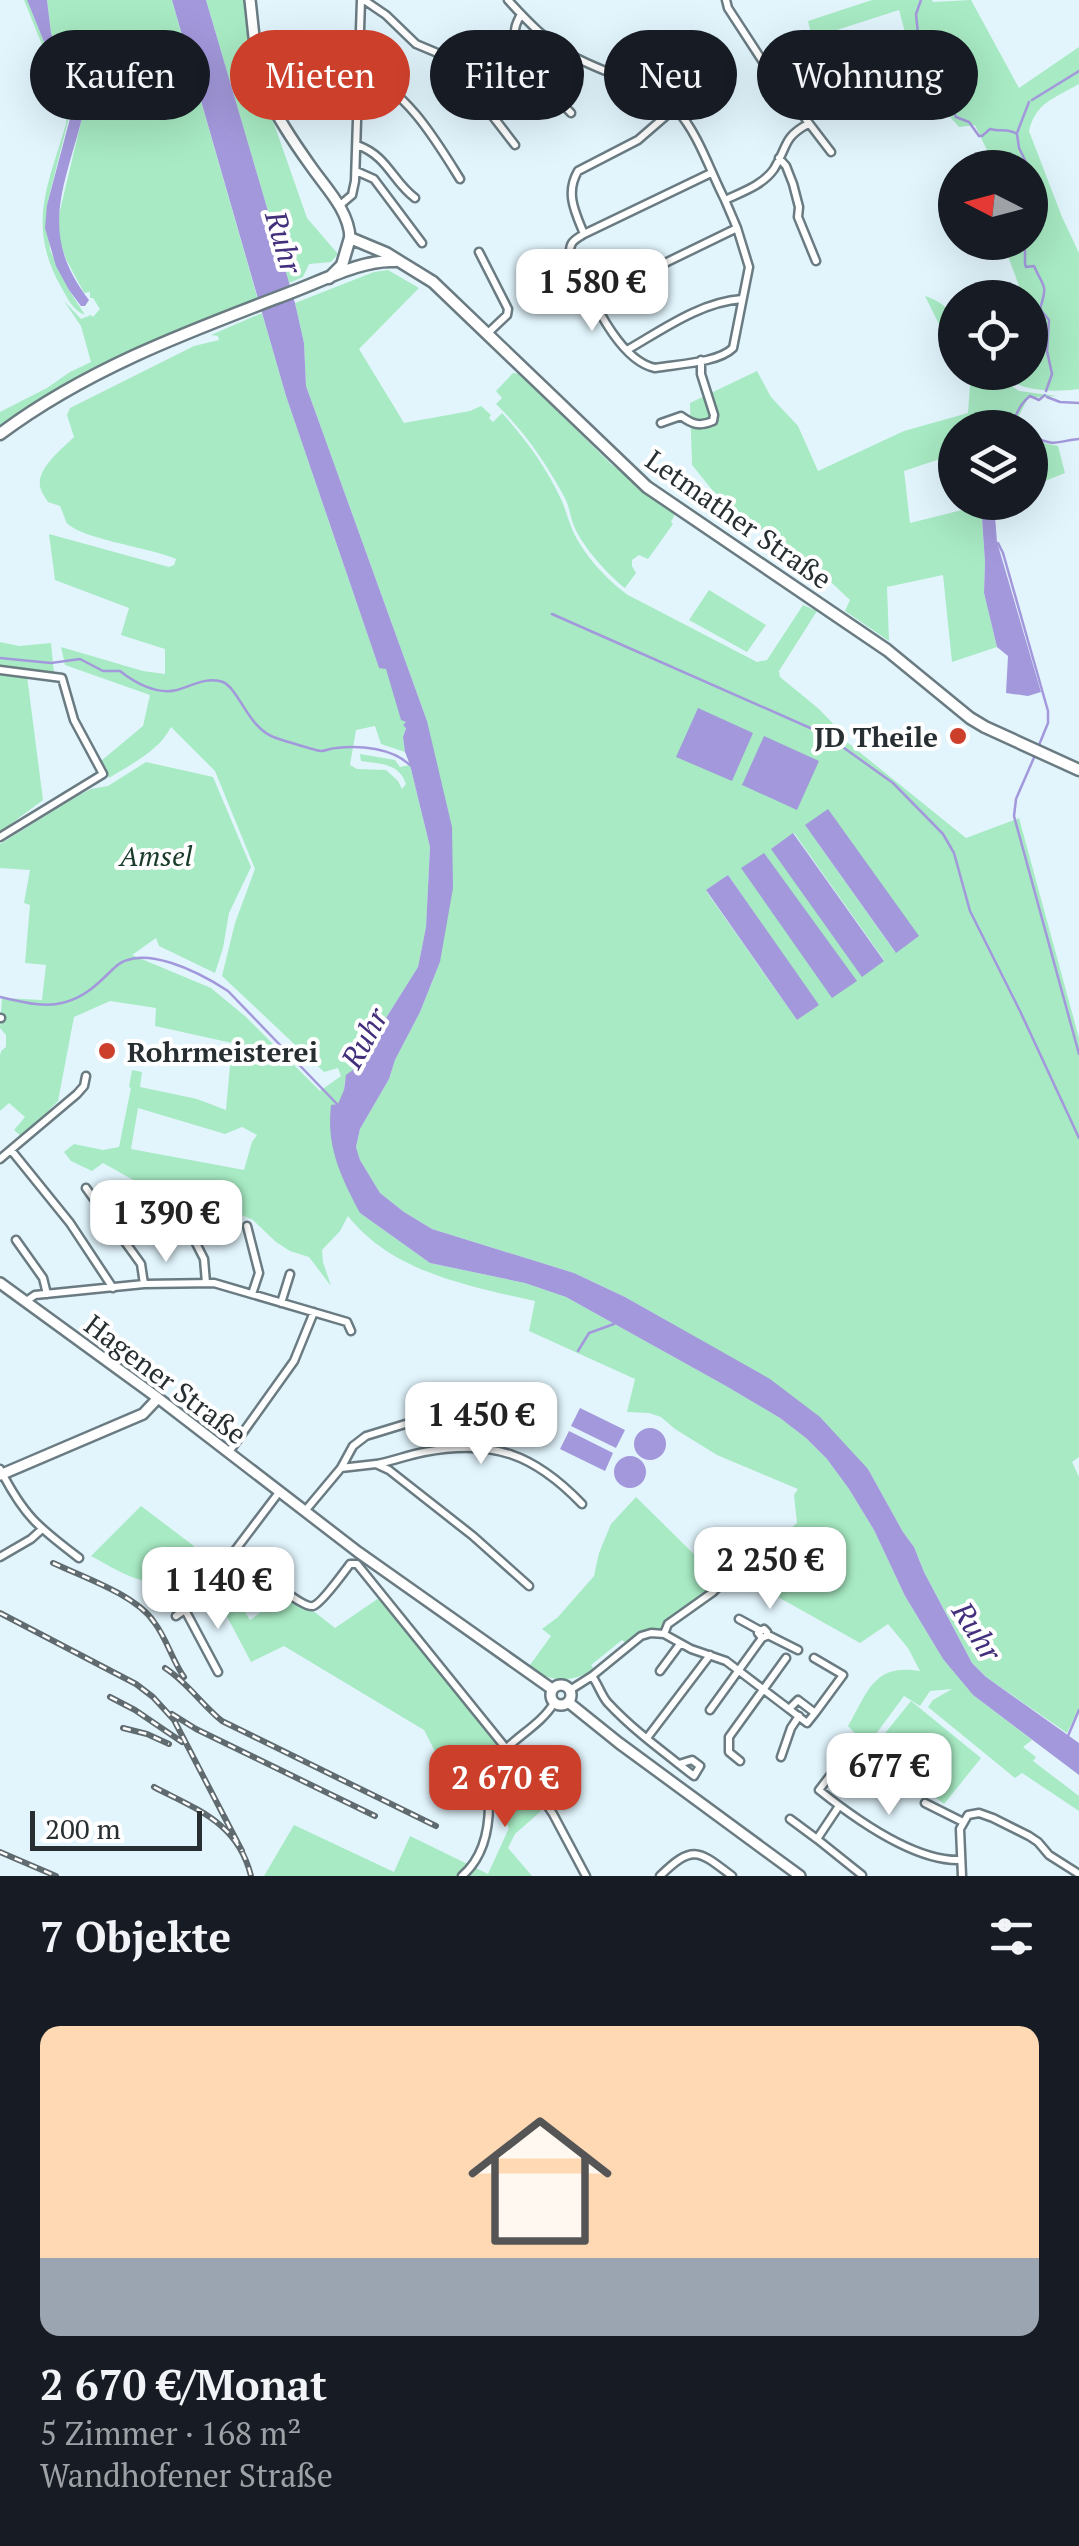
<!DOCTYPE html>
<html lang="de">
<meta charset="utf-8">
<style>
:root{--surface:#171b24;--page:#20242c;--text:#f1f3f6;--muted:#9ea1a6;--accent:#cb3f2b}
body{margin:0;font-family:"PT Serif",serif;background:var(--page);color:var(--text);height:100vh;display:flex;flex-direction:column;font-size:38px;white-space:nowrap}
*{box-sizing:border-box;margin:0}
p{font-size:32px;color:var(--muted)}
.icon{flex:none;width:55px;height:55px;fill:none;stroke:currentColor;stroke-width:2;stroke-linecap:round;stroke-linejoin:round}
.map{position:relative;height:1876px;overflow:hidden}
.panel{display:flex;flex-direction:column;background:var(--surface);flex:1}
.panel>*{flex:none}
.guide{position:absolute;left:30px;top:30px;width:1020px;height:90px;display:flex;gap:20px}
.needle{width:65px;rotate:276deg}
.controls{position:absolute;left:938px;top:150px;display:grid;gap:20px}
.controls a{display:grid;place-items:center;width:110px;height:110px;border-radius:50%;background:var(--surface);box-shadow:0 10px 40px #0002;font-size:50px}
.scale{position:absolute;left:30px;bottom:25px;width:172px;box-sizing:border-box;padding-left:10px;border:5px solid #282f32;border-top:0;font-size:28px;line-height:35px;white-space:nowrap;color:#282f32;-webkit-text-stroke:8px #fff;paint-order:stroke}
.price{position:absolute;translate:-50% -85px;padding:0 22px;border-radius:20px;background:#fff;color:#222;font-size:32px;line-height:65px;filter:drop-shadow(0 2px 5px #0008)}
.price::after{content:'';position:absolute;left:50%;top:60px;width:30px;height:22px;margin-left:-15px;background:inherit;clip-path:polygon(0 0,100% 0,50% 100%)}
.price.active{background:var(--accent);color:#fff}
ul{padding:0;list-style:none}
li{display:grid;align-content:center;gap:20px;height:530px;padding:0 40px}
li span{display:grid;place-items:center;height:310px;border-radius:20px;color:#555}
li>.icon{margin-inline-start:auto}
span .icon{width:180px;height:180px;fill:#fffc;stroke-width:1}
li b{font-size:42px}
h2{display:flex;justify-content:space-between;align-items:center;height:120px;padding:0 40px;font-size:42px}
.tag{padding:0 35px;border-radius:45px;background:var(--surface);box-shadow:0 10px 40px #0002;font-size:35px;line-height:90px}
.tag.active{background:var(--accent);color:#fff}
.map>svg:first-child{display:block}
.green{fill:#a7eac3;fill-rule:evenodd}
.water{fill:#a398db}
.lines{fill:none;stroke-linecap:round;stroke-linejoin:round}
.stream{stroke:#a398db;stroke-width:2.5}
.minor-casing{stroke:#6a7b82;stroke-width:11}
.secondary-casing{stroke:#6a7b82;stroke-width:14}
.primary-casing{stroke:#6a7b82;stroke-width:15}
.minor{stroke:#fff;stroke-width:6}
.secondary{stroke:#fff;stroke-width:9}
.primary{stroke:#fff;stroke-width:10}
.rail-casing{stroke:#606b6f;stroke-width:6}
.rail{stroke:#fff;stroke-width:2.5;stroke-dasharray:8;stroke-linecap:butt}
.poi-dot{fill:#cb3f2b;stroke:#fff;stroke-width:4}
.labels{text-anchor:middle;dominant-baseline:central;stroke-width:8;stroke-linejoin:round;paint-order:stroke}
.street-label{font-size:28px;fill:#282f32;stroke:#fff}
.poi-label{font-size:28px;font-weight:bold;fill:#282f32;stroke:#fff;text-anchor:end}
.park-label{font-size:28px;font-style:italic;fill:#193b29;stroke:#fff}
.water-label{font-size:30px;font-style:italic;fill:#442f7d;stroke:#fff}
</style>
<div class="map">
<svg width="1079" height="1876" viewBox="0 0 1079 1876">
<rect width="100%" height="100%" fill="#e2f5fd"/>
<path class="green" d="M 24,0 L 27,0 L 71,109 L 47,205 L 50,250 L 69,290 L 85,315 C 72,310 67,297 60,285 C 27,225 48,185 66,124 L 67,112 L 63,97 Z
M 47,0 L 172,0 L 258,300 L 127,353 L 85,374 L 0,427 L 0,412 L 47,388 L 70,372 L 91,362 L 81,326 L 64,301 L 81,319 L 91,315 L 93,317 L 100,309 L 93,298 L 90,298 L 90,292 L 84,293 L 66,259 L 59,238 L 57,223 L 82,118 L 82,109 L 51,33 Z
M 206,0 L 245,0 L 253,64 L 307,218 L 338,254 L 331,262 L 309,264 L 303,277 L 289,283 Z
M 872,0 L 932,0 L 933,2 L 971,0 L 1019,88 L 1079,47 L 1079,84 C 1055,98 1036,102 1029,131 L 1062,217 L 1079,253 L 1079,389 C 1049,393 1021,391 997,373 L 1024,376 L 1032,373 L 1030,298 L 1023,297 L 1008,256 L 1009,243 L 1030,242 L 1030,168 L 995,167 L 975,125 L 959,127 L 918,81 L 899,10 L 812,38 L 808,21 Z
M 388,270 L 419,288 L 359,349 L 404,423 L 470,411 L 481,406 L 491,415 L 489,418 L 493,422 L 502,413 C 526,439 546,467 561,499 C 565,508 568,519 572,529 C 582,553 607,580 628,595 L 757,662 L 767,660 L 803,605 L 817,611 L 779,671 L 780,677 L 819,709 L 840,731 L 837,734 L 966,838 L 1019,818 L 1079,1038 L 1079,1457 L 1072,1462 L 1079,1477 L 1079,1709 L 1067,1733 L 986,1677 L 972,1663 L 924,1572 L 914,1547 L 903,1532 L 868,1469 L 669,1322 L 625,1297 L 574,1273 L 432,1229 L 404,1212 L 380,1193 L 360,1160 L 356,1147 L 360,1129 L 389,1079 L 395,1060 L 420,1012 L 440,962 L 427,721 L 306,386 L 304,343 L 295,303 L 374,272 ZM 805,825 L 918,937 L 895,952 ZM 794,833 L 884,960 L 884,961 L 772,849 ZM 728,875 L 818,1005 L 797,1020 L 706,891 Z
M 925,296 C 959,308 955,324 955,356 Z
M 262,313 L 286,396 L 379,668 L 386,668 L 406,723 L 403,725 L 406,727 L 403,737 L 405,752 L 381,744 L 375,726 L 356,730 L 350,765 L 357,769 L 386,770 L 398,781 L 402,789 L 406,784 C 399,763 381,764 361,761 L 360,754 L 395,760 L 400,767 L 410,765 L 430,847 L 426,927 L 418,967 L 354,1069 C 345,1076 345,1079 344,1090 L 360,1213 L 430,1263 L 525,1283 L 566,1297 L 726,1386 L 780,1418 L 806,1438 L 827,1459 L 849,1489 L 874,1530 L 905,1596 L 943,1659 L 973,1695 L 1032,1740 L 1023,1747 L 1036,1757 L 1033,1761 L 1079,1796 L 1079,1811 L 1022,1773 L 1015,1778 L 928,1707 L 933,1700 L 952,1689 L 930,1691 L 920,1706 L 904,1696 L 867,1746 L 848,1726 C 868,1692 873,1663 920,1671 L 908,1648 L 888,1624 L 860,1643 L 735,1573 L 797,1523 L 794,1495 L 798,1489 L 717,1455 L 675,1429 L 661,1417 L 649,1413 L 627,1412 L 635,1379 L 529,1331 L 535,1301 C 468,1286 392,1272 348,1216 L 340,1231 L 322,1250 L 323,1262 L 331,1286 L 309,1257 L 290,1251 L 276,1242 L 253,1220 L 217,1204 L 192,1198 L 185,1201 C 176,1188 164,1185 149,1181 L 144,1186 L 103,1163 L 92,1171 L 71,1161 L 64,1152 L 74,1144 L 103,1150 L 119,1147 L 131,1088 L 129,1087 L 132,1070 L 142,1072 L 140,1087 L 197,1099 L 226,1110 L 232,1043 L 155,1026 L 156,1008 L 110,1001 L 74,1017 L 58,1101 L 22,1137 L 14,1130 L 25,1117 L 9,1103 L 0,1111 L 0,1056 L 1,1051 L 6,1047 L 6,1035 L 0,1028 L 2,998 L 42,1000 L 46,965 L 25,963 L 30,905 L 24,903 L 30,870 L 0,868 L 0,844 L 79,795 L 91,789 L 108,786 L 146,762 L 213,777 L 251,867 L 229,913 L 223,948 L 215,973 L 159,946 L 156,938 L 132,955 L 211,988 L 246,1017 L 320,1091 L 341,1076 L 338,1068 L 324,1072 L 222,976 L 235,923 L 255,869 L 215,771 L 171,727 C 159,751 131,764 109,778 L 101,761 L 143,726 L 150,695 L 65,665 L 61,647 L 143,671 L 165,674 L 165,649 L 121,635 L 129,608 L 55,580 L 49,534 L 169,567 L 174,565 L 176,559 C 153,548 79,539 66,522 C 66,521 61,508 60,506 L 48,502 C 45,497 41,492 40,486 C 37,468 63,448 74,437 L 67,415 L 70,408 L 194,346 L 219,340 L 218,336 L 211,335 ZM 138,1108 L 225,1134 L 242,1127 L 257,1135 L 252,1142 L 244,1170 L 131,1149 Z
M 757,371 L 771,397 L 798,426 L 818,471 L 904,431 L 968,413 L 970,385 L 964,373 L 992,373 L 1019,391 L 1057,396 L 1028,398 L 1013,427 L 955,428 L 955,454 L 904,471 L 910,523 L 962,510 L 965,503 L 981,503 L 985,562 L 984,593 L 997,647 L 952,662 L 943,575 L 887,587 L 889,641 L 845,611 L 850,600 L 800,553 L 795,556 L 713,491 L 692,465 L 690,403 Z
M 513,373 L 520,374 L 611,464 L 675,514 L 671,522 L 673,524 L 648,559 L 639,555 L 632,560 L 632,566 L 636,573 L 625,588 C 608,575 583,547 575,528 C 570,518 570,508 565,498 C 546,463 525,432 496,404 L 502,398 L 496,391 Z
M 1030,440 L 1058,446 L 1065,473 L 1030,487 Z
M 709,590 L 766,625 L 747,652 L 689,620 Z
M 0,642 L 19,646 L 51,643 L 54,673 L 0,665 Z
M 0,672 L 27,676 L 43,800 L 0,832 Z
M 636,1497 L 714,1574 L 708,1580 L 710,1592 C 693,1605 674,1614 661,1631 L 637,1633 L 626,1643 L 622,1640 L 591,1665 L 594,1669 C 561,1690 539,1676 511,1656 L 513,1653 L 530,1665 L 551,1636 L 542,1629 L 558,1617 L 594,1576 L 599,1553 L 611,1524 Z
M 141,1506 L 194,1546 C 183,1557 171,1572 158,1579 C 142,1588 107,1564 91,1556 Z
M 222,1575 L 250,1620 L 283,1596 L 316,1613 L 335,1628 L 379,1598 L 471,1705 L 541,1811 L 515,1834 L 508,1848 L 532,1876 L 264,1876 L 294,1825 L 394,1872 L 410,1836 L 488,1874 L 509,1828 L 482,1792 L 445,1771 L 424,1730 L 284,1646 L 251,1662 L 212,1588 Z
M 911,1701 L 981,1758 L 944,1804 L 874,1747 Z"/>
<path class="water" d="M 27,0 L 47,0 L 51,33 L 82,109 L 82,118 C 64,189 38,234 89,300 L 85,306 L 81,306 L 69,290 L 56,266 L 45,228 L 47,205 L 72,111 Z
M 172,0 L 206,0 L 295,303 L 304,343 L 306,386 L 427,721 L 452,827 L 453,888 L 440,962 L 420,1012 L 395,1060 L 389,1079 L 360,1129 L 356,1147 L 360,1160 L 380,1193 L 404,1212 L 432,1229 L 574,1273 L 625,1297 L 770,1379 L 820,1417 L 868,1469 L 903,1532 L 914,1547 L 924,1572 L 972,1663 L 986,1677 L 1079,1743 L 1079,1775 L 973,1695 L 943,1659 L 905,1596 L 874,1530 L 849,1489 L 827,1459 L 806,1438 L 780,1418 L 726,1386 L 566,1297 L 525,1283 L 430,1263 L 360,1213 C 341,1177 326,1147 331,1105 L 338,1104 L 344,1090 L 346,1075 L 354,1069 L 418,967 L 426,927 L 430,847 L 410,765 L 405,752 L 403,737 L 406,728 L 403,725 L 406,722 L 401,720 L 386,669 L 379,668 L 286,396 Z
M 981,503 L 994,503 L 997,542 L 1041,692 L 1028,696 L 1006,693 L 1008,656 L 997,647 L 984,593 L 985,562 Z
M 698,708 L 753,733 L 732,781 L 676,757 Z
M 764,736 L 819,761 L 797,810 L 742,785 Z
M 828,809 L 919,936 L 896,953 L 805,825 Z
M 793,833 L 884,961 L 862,977 L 771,849 Z
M 764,853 L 857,981 L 832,998 L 741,868 Z
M 728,875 L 819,1005 L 797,1020 L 706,890 Z
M 580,1408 L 625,1430 L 616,1448 L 571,1426 Z
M634 1444a16 16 0 1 1 32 0a16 16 0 1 1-32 0Z
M 569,1431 L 613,1453 L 605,1471 L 560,1449 Z
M614 1472a16 16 0 1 1 32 0a16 16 0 1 1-32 0Z"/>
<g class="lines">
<path class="stream" d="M 921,0 L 916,14 L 921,64 L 925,67 L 934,90 L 949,102 L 956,117 L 969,122 L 979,136 L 982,136 L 990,129 C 1000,132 1008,128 1017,134 L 1019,148 L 1029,168
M 1032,100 L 1079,71
M 1017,133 L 1029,102
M 1030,171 L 1032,181 L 1030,197
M 1025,242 L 1025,264 L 1026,267 L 1034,266 C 1044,289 1048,283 1040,309 L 1049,320 L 1047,351 L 1052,374 L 1046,391
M 1047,397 L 1060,402 L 1079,403
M 1009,428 C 1017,416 1018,405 1030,396 L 1039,400 L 1045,395
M 1030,436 C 1059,447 1051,442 1079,439
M 998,543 L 1003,553 L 1048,711 L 1048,723 L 1039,745
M 552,614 L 826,735 L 893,783 L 943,834 L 954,853 L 970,911 L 1020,1011 L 1079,1138
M 0,658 L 51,663 L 80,659 L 103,671 L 120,671 C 135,683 157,695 177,690 C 191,686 208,676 223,682 C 240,690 248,729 276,738 C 282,740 317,751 321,751 C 326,751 331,748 336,748 C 360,745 392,748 410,765
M 1036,753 L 1016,799 L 1014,816 L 1079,1054
M 0,997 C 19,1001 43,1008 62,1003 C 84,998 98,984 113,969 C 140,940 202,974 228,991 L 337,1104
M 578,1351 L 589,1333 L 614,1324
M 1068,1736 L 1079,1710"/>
<defs>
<path id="minor" d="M 364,0 L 386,15 L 416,44 L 447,57 L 515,145
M 508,0 C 528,22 547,42 573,56 C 604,74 653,84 677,110 C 699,135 710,171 725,200 C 742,192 763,185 774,169 C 788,147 782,138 808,124
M 726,0 L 728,8 L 769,71 L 831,152
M 521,14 C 517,22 513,29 516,38 C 520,53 537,66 546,78 C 555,90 560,103 571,113
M 359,70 C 406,90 434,137 460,179
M 357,145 C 388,156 392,181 415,198
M 779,158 L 786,166 L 793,184 L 799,207 L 798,217 L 816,261
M 356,171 L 374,179 L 422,243
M 711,173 L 584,234 C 574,240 569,242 570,255 C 588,288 616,360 655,368 C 677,364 718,363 733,348 L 749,267 L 737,228 L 725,200
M 339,206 L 352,195 L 355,181 L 361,0
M 584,234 C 575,212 565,193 578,171 L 638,140 L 675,108
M 479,252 L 508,309 L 507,315 L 488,333
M 593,298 L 737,228
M 627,350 C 662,330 700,302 742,299
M 661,423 L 681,416 C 692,424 699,427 713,421 L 714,415 L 701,374 L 701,360
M 0,670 L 62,678 L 74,720 L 103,774 L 0,837
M 0,1018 L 1,1018
M 11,1150 L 70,1223 L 113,1288
M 0,1159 L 77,1094 L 84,1086 L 86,1076
M 86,1188 L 141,1264 L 144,1284
M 173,1198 L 204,1259 L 206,1283
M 247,1226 L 259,1273 L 252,1294
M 16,1240 L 43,1278 L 47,1294
M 25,1302 L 35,1295 L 144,1284 L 214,1283 L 347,1322 L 351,1331
M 281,1303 L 290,1274
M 229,1452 L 294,1361 L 314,1312
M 377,1464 C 393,1461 408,1455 424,1452 C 493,1439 534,1454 582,1504
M 341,1468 L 376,1464 L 389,1470 L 473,1536 L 529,1586
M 0,1469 C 24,1516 38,1527 79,1558
M 305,1511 L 341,1468 L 353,1446 L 366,1436 L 484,1400
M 236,1551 C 247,1561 301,1609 313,1606 C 321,1604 344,1572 350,1564 L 357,1564 L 522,1768 L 553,1814 L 586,1876
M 0,1557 L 31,1539 L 41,1530
M 185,1610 L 218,1672
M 176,1616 L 196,1602 L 280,1491
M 739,1619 L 759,1630
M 664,1634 L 668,1624 L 713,1592 L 725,1580
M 768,1635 L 798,1650
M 814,1658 L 843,1675 L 815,1713
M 660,1671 L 680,1644
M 592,1676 C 598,1684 602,1697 608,1703 C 633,1730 665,1753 694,1776 L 700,1766 L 692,1760 L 679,1764
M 570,1690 L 592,1676 L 641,1636 L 651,1633 L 664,1634 L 691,1649 L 726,1661 L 789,1709 L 798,1700 L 815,1713 L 807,1723 L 789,1709
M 710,1710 L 762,1638 L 767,1636 L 767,1632 L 764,1629 L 758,1633 L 762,1638
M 647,1738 L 710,1655
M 781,1757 L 791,1728 L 799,1716
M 843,1759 L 819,1790 C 854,1818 915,1862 961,1860
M 740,1761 L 729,1752 L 729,1737 L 786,1658
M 925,1803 L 963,1822
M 790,1819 L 817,1839 L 839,1806
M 817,1839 L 862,1875
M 462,1876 C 483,1858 489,1831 489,1804 C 489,1794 487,1782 490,1772 C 499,1744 538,1730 554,1703
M 660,1876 C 693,1844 698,1850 732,1876
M 962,1876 L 960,1829 L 968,1815 L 979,1813 L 993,1818 L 1029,1836 L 1038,1842 L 1049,1855 L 1079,1874"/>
<path id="secondary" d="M 250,0 C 254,33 255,68 269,99 C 280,122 295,144 310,165 C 325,187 349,210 350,238
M 0,1283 L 158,1398 L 358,1552 L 552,1689
M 0,1475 L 143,1414 L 158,1398
M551 1695a10 10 0 1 1 20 0a10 10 0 1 1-20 0Z
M 568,1702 L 619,1743 L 800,1876"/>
<path id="primary" d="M 329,278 L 342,265 L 350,238 L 386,253 L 433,282 L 647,487 L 887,650 L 970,718 L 985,727 L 1079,770
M 0,434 C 88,368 190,331 292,292 C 322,281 363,259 395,261"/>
</defs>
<use href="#minor" class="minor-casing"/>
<use href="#secondary" class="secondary-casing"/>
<use href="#primary" class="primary-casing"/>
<use href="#minor" class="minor"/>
<use href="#secondary" class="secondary"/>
<use href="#primary" class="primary"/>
<defs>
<path id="rail" d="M 53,1563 C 83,1577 136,1595 154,1622 C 167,1639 172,1660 184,1677
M 0,1613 L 136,1684 L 153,1697 L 174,1720 L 242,1851
M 165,1668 C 188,1683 201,1704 222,1721 L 436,1826
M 110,1697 L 135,1710 L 182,1742
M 172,1714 L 196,1729 L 375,1816
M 123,1728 L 147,1734 L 169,1744
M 154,1787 C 198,1810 238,1823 251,1876
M 0,1852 L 56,1876"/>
</defs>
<use href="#rail" class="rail-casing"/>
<use href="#rail" class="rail"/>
</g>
<g class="poi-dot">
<circle cx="958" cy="736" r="10"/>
<circle cx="107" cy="1051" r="10"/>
</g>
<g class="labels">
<g class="street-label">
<text transform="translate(739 519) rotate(35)">Letmather Straße</text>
<text transform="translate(166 1379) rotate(37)">Hagener Straße</text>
</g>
<g class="poi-label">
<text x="938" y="736">JD Theile</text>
<text x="127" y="1051" text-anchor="start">Rohrmeisterei</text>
</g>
<g class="park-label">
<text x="156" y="855">Amsel</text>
</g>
<g class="water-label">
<text transform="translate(284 242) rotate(74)">Ruhr</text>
<text transform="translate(364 1038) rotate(-61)">Ruhr</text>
<text transform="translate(977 1631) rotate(57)">Ruhr</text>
</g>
</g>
</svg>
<div class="controls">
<a><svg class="needle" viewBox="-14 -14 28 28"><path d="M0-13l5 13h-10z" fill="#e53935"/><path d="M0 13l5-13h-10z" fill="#9ea1a6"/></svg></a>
<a><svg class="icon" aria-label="locate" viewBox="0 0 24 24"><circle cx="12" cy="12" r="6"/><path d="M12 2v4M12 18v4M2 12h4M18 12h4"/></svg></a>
<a><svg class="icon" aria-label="layers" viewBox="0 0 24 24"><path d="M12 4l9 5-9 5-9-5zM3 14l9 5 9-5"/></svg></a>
</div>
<div class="scale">200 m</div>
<b class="price" style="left:592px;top:334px">1 580 €</b>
<b class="price" style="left:166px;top:1265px">1 390 €</b>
<b class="price" style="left:481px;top:1467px">1 450 €</b>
<b class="price" style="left:770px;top:1612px">2 250 €</b>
<b class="price" style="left:218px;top:1632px">1 140 €</b>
<b class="price" style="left:889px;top:1818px">677 €</b>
<b class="price active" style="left:505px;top:1830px">2 670 €</b>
<div class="guide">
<a class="tag">Kaufen</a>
<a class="tag active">Mieten</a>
<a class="tag">Filter</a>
<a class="tag">Neu</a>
<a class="tag">Wohnung</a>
</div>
</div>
<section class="panel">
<h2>7 Objekte<svg class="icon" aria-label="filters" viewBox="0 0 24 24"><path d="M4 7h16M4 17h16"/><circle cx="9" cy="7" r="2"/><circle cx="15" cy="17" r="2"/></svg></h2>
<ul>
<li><span style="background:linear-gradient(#ffd9b3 75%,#9aa5b1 0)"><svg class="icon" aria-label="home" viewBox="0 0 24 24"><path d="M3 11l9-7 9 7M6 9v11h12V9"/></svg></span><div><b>2 670 €/Monat</b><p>5 Zimmer · 168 m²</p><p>Wandhofener Straße</p></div></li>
</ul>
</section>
